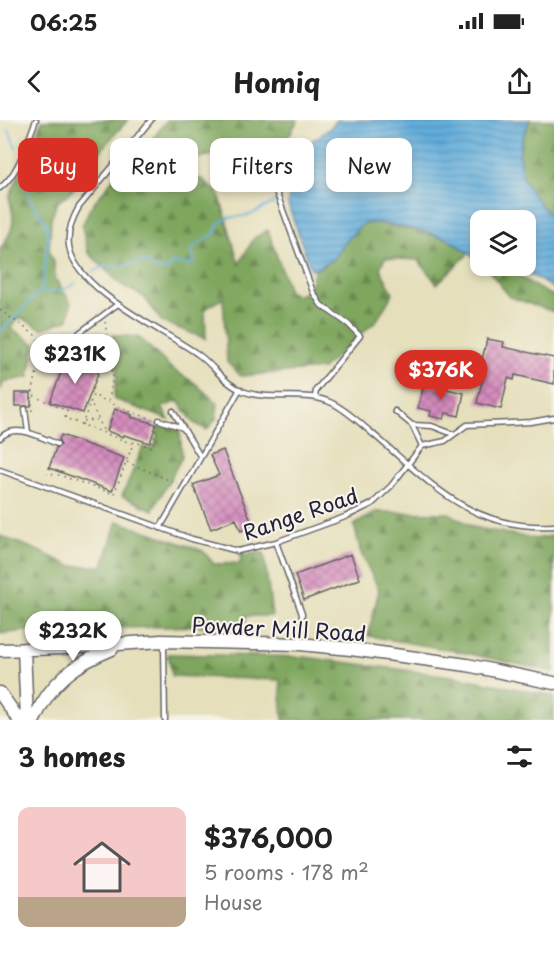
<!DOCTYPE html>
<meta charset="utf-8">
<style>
:root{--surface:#fff;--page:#f2f2f2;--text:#222;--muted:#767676;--line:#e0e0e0;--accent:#d93025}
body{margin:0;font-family:"Playpen Sans",sans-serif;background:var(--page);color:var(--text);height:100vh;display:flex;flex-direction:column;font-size:22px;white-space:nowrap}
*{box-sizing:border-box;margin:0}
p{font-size:20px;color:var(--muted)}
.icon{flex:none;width:33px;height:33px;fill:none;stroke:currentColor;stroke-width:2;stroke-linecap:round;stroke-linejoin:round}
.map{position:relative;height:600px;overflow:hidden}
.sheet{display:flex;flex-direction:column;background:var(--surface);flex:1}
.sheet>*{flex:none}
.banner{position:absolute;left:18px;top:18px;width:519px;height:54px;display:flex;gap:12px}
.tools{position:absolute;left:470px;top:90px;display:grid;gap:12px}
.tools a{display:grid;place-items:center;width:66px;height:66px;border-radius:12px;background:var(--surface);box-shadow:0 3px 9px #0003;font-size:30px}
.price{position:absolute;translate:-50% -51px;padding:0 14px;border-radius:21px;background:#fff;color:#222;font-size:20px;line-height:39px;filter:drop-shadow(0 2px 3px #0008)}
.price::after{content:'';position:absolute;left:50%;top:36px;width:18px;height:14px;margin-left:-9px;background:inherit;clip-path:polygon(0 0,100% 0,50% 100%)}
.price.current{background:var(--accent);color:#fff}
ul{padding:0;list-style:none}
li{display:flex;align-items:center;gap:18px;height:150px;padding:0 18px}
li+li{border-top:2px solid var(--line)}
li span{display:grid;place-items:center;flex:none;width:168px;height:120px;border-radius:12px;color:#555}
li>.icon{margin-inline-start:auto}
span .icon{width:72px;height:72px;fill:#fffc;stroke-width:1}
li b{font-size:26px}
h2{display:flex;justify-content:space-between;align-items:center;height:72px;padding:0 18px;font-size:26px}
.tag{padding:0 21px;border-radius:12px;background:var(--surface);box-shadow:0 3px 9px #0003;font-size:21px;line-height:54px}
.tag.current{background:var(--accent);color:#fff}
.status{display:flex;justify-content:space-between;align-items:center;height:42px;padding:0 30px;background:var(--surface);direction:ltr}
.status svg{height:16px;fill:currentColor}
header{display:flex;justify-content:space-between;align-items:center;height:78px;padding:0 18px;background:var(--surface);font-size:27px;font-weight:700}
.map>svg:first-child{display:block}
.forest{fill:url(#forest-firs);stroke:#50644c;stroke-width:1.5}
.water{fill:url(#water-rules);stroke:#42688b;stroke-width:1.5}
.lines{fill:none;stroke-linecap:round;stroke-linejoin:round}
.stream{stroke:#62addb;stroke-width:2}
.building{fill:url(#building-cross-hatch)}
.lane-casing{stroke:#666468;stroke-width:7}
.secondary-casing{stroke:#666468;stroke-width:15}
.path{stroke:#666468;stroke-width:1.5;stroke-dasharray:1.5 4.5;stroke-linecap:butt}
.lane{stroke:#fff;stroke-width:4}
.secondary{stroke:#fff;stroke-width:12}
.labels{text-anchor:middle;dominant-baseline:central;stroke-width:4.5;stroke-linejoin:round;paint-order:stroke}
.street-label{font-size:21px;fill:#22223b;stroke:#f7f3e8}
</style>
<div class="status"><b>06:25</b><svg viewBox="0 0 49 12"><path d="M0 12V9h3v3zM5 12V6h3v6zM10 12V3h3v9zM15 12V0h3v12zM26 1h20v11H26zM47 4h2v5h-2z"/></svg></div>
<header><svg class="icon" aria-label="back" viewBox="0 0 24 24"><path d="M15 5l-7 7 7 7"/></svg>Homiq<svg class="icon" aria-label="share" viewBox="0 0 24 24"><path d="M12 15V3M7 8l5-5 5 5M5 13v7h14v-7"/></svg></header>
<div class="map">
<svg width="554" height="600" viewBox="0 0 554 600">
<defs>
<pattern id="forest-firs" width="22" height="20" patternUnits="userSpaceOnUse" patternTransform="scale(1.5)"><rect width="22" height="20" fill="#7ea65d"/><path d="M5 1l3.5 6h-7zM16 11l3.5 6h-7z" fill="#67874e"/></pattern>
<pattern id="water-rules" width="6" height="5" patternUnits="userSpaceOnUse" patternTransform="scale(1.5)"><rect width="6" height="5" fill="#62addb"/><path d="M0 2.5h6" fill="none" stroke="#508cb3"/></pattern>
<pattern id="building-cross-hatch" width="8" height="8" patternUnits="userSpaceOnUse" patternTransform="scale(1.5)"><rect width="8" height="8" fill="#d58dbd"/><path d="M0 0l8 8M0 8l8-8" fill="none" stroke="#ac739b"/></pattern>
</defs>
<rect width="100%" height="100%" fill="#f7f3e8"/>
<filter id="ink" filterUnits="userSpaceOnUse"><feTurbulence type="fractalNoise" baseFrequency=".0167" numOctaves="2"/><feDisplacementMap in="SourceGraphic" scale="12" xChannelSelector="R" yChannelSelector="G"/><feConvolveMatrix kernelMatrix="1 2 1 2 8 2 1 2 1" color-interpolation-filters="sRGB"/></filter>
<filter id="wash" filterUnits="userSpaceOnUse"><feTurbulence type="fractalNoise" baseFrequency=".008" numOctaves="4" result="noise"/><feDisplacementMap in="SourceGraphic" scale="24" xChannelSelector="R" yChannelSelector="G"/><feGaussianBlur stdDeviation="1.35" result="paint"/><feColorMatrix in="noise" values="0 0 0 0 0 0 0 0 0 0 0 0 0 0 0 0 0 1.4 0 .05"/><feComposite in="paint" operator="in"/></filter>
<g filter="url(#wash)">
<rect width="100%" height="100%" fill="#e5dfbb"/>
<path class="forest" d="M 42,0 L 128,0 L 106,24 L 73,70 L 57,83 L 51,99 L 49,131 L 54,143 L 55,158 L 71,183 L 68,200 L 42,209 L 20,197 L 11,208 L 35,224 L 29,257 L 4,262 L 0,271 L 0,129 C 14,110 16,100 9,78 Z
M 167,0 L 298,0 L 288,17 L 241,21 L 220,34 L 187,40 L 159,37 L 148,25 Z
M 529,0 L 554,0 L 554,99 C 534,80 516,57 520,27 C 521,18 527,10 529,0 Z
M 121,49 L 145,54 L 202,59 L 219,74 L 239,144 L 254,118 L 268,110 L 289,171 L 296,175 L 308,172 L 315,150 L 334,139 L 343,125 L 362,104 L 379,103 L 446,118 L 469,133 L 437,164 L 418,140 L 385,138 L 380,148 L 393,173 L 377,200 L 322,249 L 241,256 L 227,242 L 223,178 L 205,189 L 206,219 L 162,202 L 144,177 L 121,165 L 88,132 L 82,106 L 90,88 Z
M 485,146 C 518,145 526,166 554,176 L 554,192 L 510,177 Z
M 113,215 L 139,217 L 172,249 L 195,263 L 218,284 L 216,299 L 207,310 L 194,303 L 178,281 L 162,287 L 169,300 L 114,279 L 117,254 Z
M 160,304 L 180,311 L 182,337 L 153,390 L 122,376 L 143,327 L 154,329 Z
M 375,392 L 449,393 L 473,407 L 535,419 L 554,416 L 554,552 L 451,530 L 368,516 L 379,470 L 361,433 L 354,405 Z
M 117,401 L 203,431 L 214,444 L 241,443 L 240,434 L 264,433 L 272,496 L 246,496 L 246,505 L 34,510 L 0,514 L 0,416 L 32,428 L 71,446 L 103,446 Z
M 168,534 L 304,537 L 458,557 L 554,576 L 554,600 L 283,600 L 280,560 L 172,556 Z"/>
<path class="water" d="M 337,0 L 529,0 C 527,10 521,18 520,27 C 516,59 534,79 554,99 L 554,169 L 523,150 L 500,146 L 525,146 L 525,100 L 480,100 L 480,142 C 470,134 461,126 449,120 C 434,112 379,100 362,104 L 343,125 L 334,139 L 322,145 L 319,148 L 311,149 L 288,85 L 289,76 C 277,69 274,51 277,38 C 298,26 321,21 337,0 Z"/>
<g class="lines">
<path class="stream" d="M 8,8 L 16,28
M 94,152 L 102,147 L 123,146 L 140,142 L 145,142 L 156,149 L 165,150 L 169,149 L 172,143 L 188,145 L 194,143 L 192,133 L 193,127 L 214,114 L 219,103 L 228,98 L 250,95 L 275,82
M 40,171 C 54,172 65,171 76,163
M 0,212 L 40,171 L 43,163 L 48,119 L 47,105 L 31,82 L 22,47"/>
</g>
<g id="blocks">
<path class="building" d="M 487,219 L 504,222 L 503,227 L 554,238 L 554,264 L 515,255 L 514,260 L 508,258 L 501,289 L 477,283 L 484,253 L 479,252 Z
M 67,237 L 100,248 L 83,293 L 50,282 Z
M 424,264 L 464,273 L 459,296 L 446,293 L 444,299 L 430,296 L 431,291 L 418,288 Z
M 15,273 L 31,273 L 31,286 L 15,286 Z
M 115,289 L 132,295 L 131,297 L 156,304 L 150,323 L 124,315 L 123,317 L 107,311 Z
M 61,315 L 124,338 L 112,371 L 49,348 L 56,328 L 61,325 L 59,320 Z
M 223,330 L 253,406 L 241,411 L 236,399 L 211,409 L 193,365 L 219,355 L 210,335 Z
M 351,434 L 360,459 L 304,480 L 295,455 Z"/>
</g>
</g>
<g filter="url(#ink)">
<use href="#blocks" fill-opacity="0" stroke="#666468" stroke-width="1.5"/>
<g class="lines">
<defs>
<path id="lane" d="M 151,0 L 79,87 C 72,99 67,111 69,126 C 76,171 164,210 199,235 C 214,246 225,265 245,272 C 273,282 307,269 334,284 C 349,292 361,304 373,314 C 432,364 471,411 554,406
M 266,44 L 313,172 L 321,185 L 348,204 L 360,216 L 316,270 L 315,277
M 0,68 C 19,54 27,22 36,0
M 101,232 L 81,224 L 79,213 L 118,184
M 25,289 L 28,312
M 173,291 L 200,336
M 395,291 L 412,305 L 422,326
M 159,300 L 183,308
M 413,305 L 432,306 L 453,314
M 0,318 C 15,302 40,317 57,324
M 0,350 L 192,419 L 238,431 L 276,422 L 345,397 L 372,384 L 391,366 L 422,326 L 445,321 L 467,305 L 531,302 L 554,298
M 160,408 L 240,269
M 276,422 L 302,494 L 300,520
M 164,525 L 165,600"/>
<path id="secondary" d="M 24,529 L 27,600
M 0,530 L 62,528 L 161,521 L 300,524 L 351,529 L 467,545 L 554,563
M 0,573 L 19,600
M 34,600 C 50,562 75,544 112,529"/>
</defs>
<use href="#lane" class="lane-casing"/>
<use href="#secondary" class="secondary-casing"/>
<path class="path" d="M 0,190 L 35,215 L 42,226 L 32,275
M 105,202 L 113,256 L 109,280
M 90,281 L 104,312
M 32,291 L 32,275 L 67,291 L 65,298 L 133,324 L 114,374 L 59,355 L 47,354
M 84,301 L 97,300
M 82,305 L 93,275 L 131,292 L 153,299
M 133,323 L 134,322 L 152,327 L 157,305
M 127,342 L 178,364"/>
<use href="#lane" class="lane"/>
<use href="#secondary" class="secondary"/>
</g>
</g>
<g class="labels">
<g class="street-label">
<text transform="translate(300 393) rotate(-19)">Range Road</text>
<text transform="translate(279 508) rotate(3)">Powder Mill Road</text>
</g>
</g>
</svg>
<div class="tools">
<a><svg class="icon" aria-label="layers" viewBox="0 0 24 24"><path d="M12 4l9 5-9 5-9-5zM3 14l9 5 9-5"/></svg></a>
</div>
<b class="price" style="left:75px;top:265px">$231K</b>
<b class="price current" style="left:441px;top:281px">$376K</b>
<b class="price" style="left:73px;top:542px">$232K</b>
<div class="banner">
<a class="tag current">Buy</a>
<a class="tag">Rent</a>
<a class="tag">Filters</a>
<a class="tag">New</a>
</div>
</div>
<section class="sheet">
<h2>3 homes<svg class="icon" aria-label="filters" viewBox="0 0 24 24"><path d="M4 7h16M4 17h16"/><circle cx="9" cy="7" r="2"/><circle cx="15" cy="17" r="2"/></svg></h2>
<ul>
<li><span style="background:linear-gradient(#f6c9c9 75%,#b9a48a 0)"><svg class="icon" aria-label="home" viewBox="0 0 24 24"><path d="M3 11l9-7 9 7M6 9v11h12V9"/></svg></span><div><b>$376,000</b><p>5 rooms · 178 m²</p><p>House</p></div></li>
</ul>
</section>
